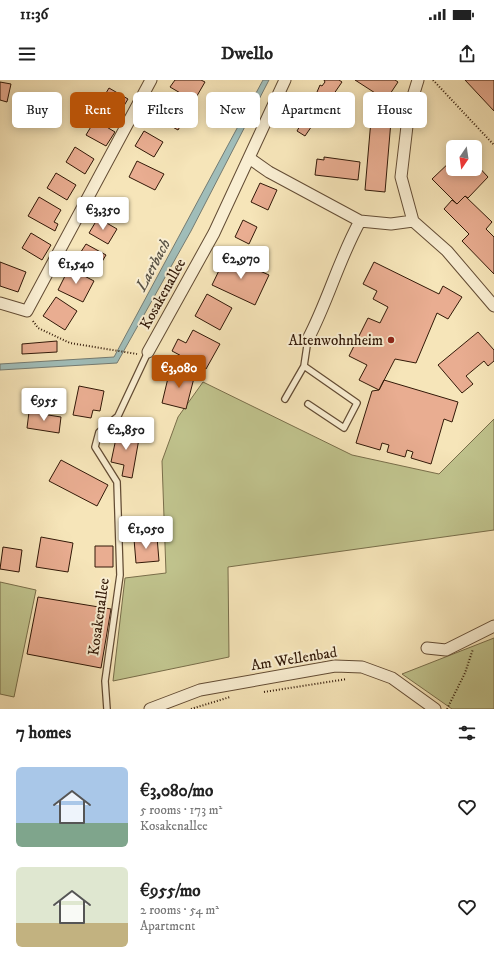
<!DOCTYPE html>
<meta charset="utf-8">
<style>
:root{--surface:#fff;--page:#f6f6f6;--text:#222;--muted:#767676;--accent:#b45309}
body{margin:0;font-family:"IM FELL DW Pica",serif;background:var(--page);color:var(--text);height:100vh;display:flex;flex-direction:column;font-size:15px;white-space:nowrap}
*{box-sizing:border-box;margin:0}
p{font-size:13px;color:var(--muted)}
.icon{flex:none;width:22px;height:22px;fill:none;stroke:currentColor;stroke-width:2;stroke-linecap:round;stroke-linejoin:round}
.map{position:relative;height:629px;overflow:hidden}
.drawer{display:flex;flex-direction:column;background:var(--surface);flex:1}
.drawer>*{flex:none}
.top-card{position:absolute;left:12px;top:12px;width:470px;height:36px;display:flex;gap:8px}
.needle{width:26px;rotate:193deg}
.tools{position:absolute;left:446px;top:60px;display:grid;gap:8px}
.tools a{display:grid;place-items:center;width:36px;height:36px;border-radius:6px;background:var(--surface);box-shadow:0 2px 10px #0003;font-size:20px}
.price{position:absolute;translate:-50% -34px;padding:0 9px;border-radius:4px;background:#fff;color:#222;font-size:13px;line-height:26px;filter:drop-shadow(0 1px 2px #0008)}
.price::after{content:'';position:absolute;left:50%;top:24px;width:12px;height:9px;margin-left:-6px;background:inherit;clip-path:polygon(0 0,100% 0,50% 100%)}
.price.selected{background:var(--accent);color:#fff}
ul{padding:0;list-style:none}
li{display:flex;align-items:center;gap:12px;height:100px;padding:0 16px}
li span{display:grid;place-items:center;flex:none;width:112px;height:80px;border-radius:6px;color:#555}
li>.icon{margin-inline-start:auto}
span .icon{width:48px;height:48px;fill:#fffc;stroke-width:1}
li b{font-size:17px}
h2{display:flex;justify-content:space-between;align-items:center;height:48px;padding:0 16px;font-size:17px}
.tag{padding:0 14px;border-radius:6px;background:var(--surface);box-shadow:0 2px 10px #0003;font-size:14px;line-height:36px}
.tag.selected{background:var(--accent);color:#fff}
.status{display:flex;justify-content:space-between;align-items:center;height:28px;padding:0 20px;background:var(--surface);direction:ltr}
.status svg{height:11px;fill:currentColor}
header{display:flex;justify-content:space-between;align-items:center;height:52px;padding:0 16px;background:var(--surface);font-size:18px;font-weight:700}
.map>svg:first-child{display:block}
.green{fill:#c0c38d;stroke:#796e4a}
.water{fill:#a0bdb9;stroke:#747b72}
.building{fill:#e9ad91;stroke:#321908}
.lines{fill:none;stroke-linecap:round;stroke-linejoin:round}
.service-casing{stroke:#634c34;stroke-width:8}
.minor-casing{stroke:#634c34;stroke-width:13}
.path{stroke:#321908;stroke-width:2;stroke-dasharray:1 2;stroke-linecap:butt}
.service{stroke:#f9eed2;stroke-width:5.5}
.minor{stroke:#f9eed2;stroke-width:11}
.poi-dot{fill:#8f2418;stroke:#f9eed2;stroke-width:1.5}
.labels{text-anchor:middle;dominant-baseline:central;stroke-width:4;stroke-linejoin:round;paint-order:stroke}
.street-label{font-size:15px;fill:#321908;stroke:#f9eed2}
.poi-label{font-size:15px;fill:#321908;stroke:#f9eed2;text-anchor:end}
.water-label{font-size:16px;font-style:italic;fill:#585246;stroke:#f9eed2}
</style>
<div class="status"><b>11:36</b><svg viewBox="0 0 49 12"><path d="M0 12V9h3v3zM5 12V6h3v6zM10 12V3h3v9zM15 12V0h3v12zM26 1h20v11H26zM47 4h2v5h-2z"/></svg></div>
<header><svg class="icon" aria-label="menu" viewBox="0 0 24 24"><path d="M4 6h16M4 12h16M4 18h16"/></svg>Dwello<svg class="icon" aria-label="share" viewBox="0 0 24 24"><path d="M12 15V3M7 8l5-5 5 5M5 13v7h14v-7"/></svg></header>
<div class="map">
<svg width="494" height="629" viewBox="0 0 494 629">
<rect width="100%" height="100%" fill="#f6e5b9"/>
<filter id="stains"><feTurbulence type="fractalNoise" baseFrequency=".005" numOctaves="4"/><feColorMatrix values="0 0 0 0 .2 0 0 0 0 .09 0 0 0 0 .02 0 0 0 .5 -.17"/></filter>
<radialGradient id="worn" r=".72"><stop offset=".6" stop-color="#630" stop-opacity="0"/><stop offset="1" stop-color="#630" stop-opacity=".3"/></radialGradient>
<path class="green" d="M 203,302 L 352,375 L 439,394 L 494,339 L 494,450 L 228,487 L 229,577 L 113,601 L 125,498 L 166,493 L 162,381 L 178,337 Z
M 0,502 L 36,510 L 14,617 L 0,614 Z
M 494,558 L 494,629 L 452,629 L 402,594 Z"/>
<path class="water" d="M 263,0 L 269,0 L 191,151 L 117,283 L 0,290 L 0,284 L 114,277 Z"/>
<path class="building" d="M 175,0 L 201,0 L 205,2 L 194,21 L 170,7 Z
M 324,0 L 339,0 L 342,2 L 305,56 L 297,51 L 301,44 L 296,41 L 311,17 L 314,19 L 320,5 L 322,6 L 325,2 Z
M 355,0 L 395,0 L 398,2 L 386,20 Z
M 465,0 L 494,0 L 494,31 Z
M 0,2 L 11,4 L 7,22 L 0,20 Z
M 109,8 L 128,19 L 119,34 L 100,23 Z
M 160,19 L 187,34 L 178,50 L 151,35 Z
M 372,28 L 392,29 L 385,112 L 365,110 Z
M 95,40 L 115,52 L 106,66 L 86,55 Z
M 144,51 L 163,62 L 154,77 L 135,66 Z
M 75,67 L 94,79 L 85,94 L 66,82 Z
M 324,77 L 360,82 L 358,100 L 315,95 L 317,79 L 324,80 Z
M 453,79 L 453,89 L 475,89 L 475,83 L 488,97 L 468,118 L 465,116 L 457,124 L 432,99 Z
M 137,81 L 164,94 L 155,110 L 129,97 Z
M 56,93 L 76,105 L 67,120 L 47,108 Z
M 260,103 L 277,110 L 268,130 L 251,122 Z
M 465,116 L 492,142 L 486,149 L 494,157 L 494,194 L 462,161 L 469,154 L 444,129 L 452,120 L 457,124 Z
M 39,117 L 61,130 L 54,142 L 58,144 L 55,151 L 28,136 Z
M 98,138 L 117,149 L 108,164 L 89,153 Z
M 243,140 L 257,147 L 249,164 L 235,157 Z
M 31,153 L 51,165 L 42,180 L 22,168 Z
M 86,164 L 106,175 L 97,190 L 77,178 Z
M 226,176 L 269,195 L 255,225 L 212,205 Z
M 0,182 L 26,192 L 18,212 L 0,206 Z
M 374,182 L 439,214 L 443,206 L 462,217 L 448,239 L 437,233 L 416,283 L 395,279 L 379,310 L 359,300 L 367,285 L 349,276 L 368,238 L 380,243 L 388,227 L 373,219 L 377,211 L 363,204 Z
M 69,188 L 94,201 L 83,222 L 58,210 Z
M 207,214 L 232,228 L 220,250 L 195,236 Z
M 56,217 L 77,231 L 65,250 L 43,236 Z
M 193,250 L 220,264 L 206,289 L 172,271 L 178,259 L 186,263 Z
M 478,252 L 494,270 L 494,281 L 488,286 L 484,281 L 466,296 L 473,304 L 462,313 L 438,285 Z
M 57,261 L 57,272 L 22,274 L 22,264 Z
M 176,289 L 195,294 L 186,329 L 162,323 L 168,298 L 173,299 Z
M 384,300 L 458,322 L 452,342 L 444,339 L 431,384 L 411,378 L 413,372 L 407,370 L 405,377 L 387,372 L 389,365 L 382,363 L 380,370 L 356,363 L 372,311 L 379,310 Z
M 79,306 L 104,311 L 100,331 L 93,330 L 91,338 L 73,335 Z
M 29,332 L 61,337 L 59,353 L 27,348 Z
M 118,349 L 140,353 L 132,398 L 122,396 L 124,385 L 111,382 Z
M 61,380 L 108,405 L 97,426 L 49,401 Z
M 41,457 L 73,463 L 68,492 L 36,487 Z
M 157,457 L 159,481 L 136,483 L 134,459 Z
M 95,466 L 113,466 L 113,487 L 95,487 Z
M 3,467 L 22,470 L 19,492 L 0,489 Z
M 38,517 L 111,529 L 101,588 L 27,574 Z"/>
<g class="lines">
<defs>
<path id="service" d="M 308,259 L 304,286 L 357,323 L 344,348 L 308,324
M 285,319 L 304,286
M 107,629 L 105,601 L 120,495 L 117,402 L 95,367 L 99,352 L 118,336 L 148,272"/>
<path id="minor" d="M 418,0 L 409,29 L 401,97 L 413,141 L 447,171 L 494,226
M 249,78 L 269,92 L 360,141 L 391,144 L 413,141
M 0,223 L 27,231 L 151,0
M 308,259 C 328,221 339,179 360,141
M 148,272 L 214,153 L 285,0
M 427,568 L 446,570 L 494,546
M 150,629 L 200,610 L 335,586 L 362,587 L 392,598 L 435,629"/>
</defs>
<use href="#service" class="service-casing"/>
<use href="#minor" class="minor-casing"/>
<path class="path" d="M 433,0 L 494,65
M 33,241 L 38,248 L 70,263 L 137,274
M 264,612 L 347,599
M 191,629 L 230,617
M 447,629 L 465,593 L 473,569"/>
<use href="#service" class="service"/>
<use href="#minor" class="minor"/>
</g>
<circle class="poi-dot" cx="391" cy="260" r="4"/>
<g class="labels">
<g class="street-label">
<text transform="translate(163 214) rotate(-61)">Kosakenallee</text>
<text transform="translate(99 537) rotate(-82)">Kosakenallee</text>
<text transform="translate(294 579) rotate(-9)">Am Wellenbad</text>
</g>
<g class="poi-label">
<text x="383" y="260">Altenwohnheim</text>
</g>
<g class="water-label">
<text transform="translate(153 185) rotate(-62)">Laerbach</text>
</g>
</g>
<rect width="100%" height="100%" filter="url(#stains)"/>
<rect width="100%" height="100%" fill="url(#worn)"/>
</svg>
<div class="tools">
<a><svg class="needle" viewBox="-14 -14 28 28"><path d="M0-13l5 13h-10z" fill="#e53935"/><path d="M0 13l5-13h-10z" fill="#767676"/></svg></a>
</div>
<b class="price" style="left:103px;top:151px">€3,350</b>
<b class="price" style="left:241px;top:200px">€2,970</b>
<b class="price" style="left:76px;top:205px">€1,540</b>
<b class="price selected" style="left:179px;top:309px">€3,080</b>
<b class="price" style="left:44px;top:342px">€955</b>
<b class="price" style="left:126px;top:371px">€2,850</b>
<b class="price" style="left:146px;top:470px">€1,050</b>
<div class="top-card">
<a class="tag">Buy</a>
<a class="tag selected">Rent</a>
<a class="tag">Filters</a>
<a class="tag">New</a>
<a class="tag">Apartment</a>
<a class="tag">House</a>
</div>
</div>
<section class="drawer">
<h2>7 homes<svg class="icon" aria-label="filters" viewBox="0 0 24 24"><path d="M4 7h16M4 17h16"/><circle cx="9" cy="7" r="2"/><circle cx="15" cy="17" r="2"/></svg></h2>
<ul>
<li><span style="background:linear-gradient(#a9c7e8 70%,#7fa58c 0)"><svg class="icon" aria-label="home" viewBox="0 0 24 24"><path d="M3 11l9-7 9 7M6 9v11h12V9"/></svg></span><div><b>€3,080/mo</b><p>5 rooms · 173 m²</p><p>Kosakenallee</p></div><svg class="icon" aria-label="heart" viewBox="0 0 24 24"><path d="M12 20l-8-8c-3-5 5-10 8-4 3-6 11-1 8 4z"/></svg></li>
<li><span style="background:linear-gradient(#dfe7d0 70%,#c2b280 0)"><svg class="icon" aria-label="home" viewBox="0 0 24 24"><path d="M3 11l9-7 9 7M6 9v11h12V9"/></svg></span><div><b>€955/mo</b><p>2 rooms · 54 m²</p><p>Apartment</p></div><svg class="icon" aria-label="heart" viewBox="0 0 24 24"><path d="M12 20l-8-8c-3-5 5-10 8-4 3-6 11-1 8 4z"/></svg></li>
</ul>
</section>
